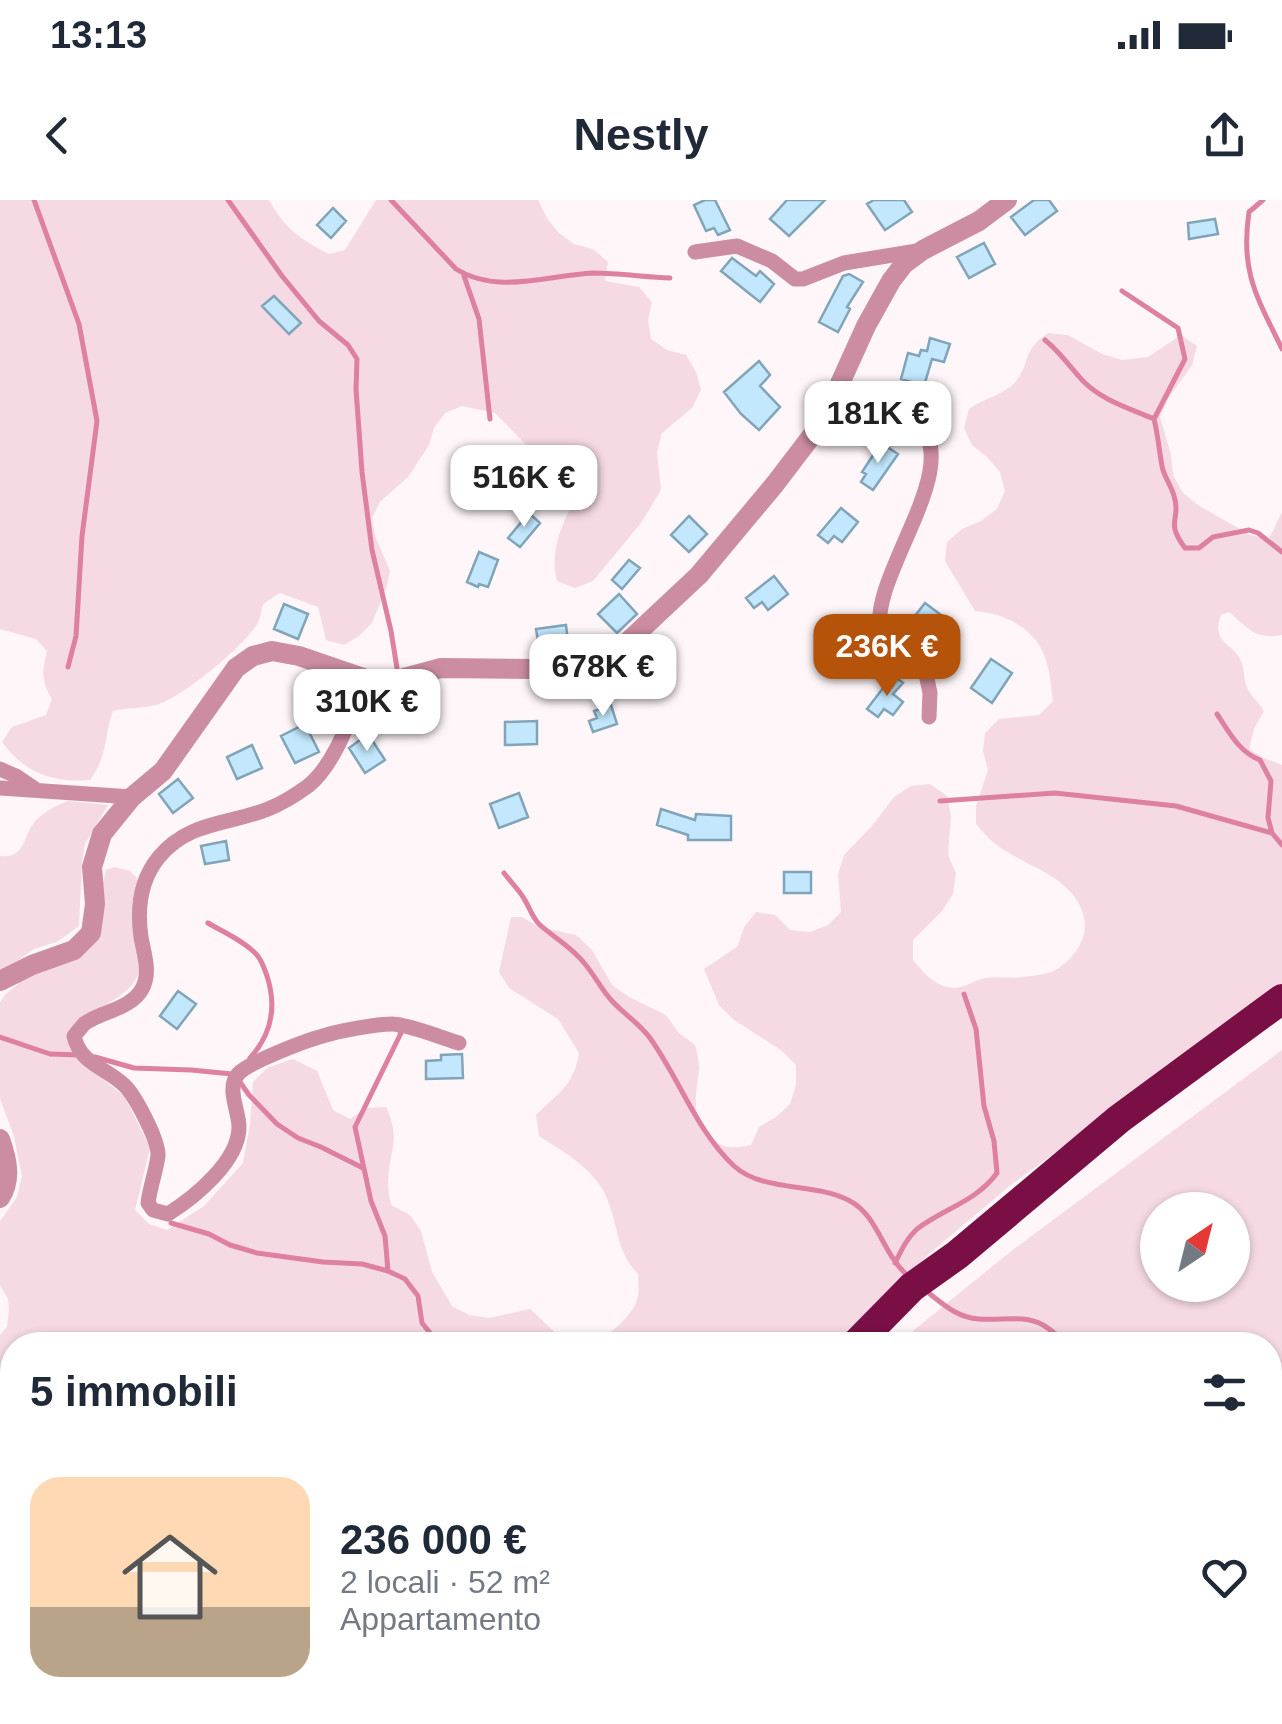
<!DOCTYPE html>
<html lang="it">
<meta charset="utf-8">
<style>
:root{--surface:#fff;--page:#f2f2f3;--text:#1f2937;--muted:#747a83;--accent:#b45309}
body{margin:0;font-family:Arial,sans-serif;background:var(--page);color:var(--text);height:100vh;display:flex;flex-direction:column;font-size:38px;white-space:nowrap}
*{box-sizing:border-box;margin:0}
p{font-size:32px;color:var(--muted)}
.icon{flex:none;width:55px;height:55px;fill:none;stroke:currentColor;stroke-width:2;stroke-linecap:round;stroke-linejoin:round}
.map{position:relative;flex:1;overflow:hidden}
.panel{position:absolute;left:0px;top:1132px;width:1282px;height:392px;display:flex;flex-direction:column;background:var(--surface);border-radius:40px 40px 0 0;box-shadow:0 2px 8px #0004}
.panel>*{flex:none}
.needle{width:65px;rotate:35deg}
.controls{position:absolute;left:1140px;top:992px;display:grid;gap:20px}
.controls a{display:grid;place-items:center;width:110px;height:110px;border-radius:50%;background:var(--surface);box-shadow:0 2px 8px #0004;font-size:50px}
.price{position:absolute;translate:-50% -85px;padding:0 22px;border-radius:20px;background:#fff;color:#222;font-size:32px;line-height:65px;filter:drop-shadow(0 2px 5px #0008)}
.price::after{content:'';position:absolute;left:50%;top:60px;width:30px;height:22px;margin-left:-15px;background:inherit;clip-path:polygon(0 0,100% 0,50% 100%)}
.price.current{background:var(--accent);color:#fff}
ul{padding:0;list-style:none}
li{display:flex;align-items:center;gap:30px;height:250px;padding:0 30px}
li span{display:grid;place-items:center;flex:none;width:280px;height:200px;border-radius:30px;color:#555}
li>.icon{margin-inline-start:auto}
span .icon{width:120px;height:120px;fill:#fffc;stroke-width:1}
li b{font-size:42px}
h2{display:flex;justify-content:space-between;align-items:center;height:120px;padding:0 30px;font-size:42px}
.status{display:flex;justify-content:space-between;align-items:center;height:70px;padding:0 50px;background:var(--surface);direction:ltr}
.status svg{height:28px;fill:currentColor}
header{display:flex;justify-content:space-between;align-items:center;height:130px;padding:0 30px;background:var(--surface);font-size:45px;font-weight:700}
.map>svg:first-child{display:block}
.green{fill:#f6dae3;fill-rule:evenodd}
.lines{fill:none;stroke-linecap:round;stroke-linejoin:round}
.stream{stroke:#dd80a2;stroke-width:5}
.building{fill:#c3e8fd;stroke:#81a4b8;stroke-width:2.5}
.minor{stroke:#cc8da2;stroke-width:15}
.tertiary{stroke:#cc8da2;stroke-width:20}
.motorway{stroke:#7a0f45;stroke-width:30}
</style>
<div class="status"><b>13:13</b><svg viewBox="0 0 49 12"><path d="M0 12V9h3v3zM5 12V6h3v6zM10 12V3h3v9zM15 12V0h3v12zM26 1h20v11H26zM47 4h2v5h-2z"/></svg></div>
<header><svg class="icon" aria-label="back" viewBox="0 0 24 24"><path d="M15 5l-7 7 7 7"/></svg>Nestly<svg class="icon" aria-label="share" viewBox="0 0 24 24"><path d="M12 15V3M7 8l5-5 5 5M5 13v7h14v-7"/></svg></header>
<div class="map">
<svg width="1282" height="1524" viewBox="0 0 1282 1524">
<rect width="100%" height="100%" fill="#fef6f8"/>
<path class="green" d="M 0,0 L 269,0 C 285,29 300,39 329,54 L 345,50 L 376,0 L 538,0 L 547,18 L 558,32 L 574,44 L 593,49 L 608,62 L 605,81 L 639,87 L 652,102 L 648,120 L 651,139 L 667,150 L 686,155 L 696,172 L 701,190 L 692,208 L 662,233 L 657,252 L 661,290 L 641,323 L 593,381 L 575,388 L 557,381 C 548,346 566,319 580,287 L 572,269 L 556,259 L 536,255 L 495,213 L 462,206 L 445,213 L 434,228 L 429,245 L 408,277 L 380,302 L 372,318 L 375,336 L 390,371 L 386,389 L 372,423 L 359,436 L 344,445 L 326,440 L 318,407 L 280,393 L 263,404 C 261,412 260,420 256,426 C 239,450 186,494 159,504 C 144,509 128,507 113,511 C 103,539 109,553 90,580 C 52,583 25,573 2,542 L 12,527 L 46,515 L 52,499 C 41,482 42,470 47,451 L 36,439 L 0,429 Z
M 1048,133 L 1068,135 L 1102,154 L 1122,160 L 1148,157 L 1181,135 L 1197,146 L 1192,165 L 1168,199 L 1160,217 L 1171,255 L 1173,275 L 1183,293 L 1198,305 L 1250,335 L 1269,339 L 1282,312 L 1282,435 C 1255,440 1248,428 1229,412 L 1221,415 C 1210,443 1233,442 1241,461 C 1245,469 1243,477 1246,485 C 1249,495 1259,502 1264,511 L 1254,529 L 1249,549 L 1264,558 L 1282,565 L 1282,788 L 1012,984 L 930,1053 L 836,1145 L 588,1145 C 602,1142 633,1116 637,1100 C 640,1093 638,1082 638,1074 C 616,1051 619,1029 608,1001 C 597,970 565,953 539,936 L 536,915 C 559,892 573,887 579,853 L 558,819 L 509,788 L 499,772 L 511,717 L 522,717 L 539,727 L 576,735 L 592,750 L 612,785 L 629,797 L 666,815 L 678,832 L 695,845 C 697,852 699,860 699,868 C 697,892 689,916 708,936 C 721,949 734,949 751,945 L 759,927 L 776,917 L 790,904 L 796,885 L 796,865 L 782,851 L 733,819 L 719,805 L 704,769 L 738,746 L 744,727 L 756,712 L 775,715 L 790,730 L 810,732 L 828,725 L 841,712 L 838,674 L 844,655 L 871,627 L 894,597 L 911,586 L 930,584 L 947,596 L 951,616 L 948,655 L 956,674 L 953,694 L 942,711 L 913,740 L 913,760 C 921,769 929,780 941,785 C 961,793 968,782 985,778 C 998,776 1010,779 1023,777 C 1033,776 1051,774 1059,768 C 1082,751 1093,728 1078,702 C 1063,676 1029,666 1004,650 C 993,643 984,634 976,624 L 976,606 L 988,570 L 983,551 L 985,533 L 999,519 L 1039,515 L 1053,501 C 1051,490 1051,478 1048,468 C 1041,431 1009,414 975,411 L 945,361 L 947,342 L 962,329 L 981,321 L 997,309 L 1005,291 L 1000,272 L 987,257 L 972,245 L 964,228 L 969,209 C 983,199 1008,193 1017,180 C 1032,159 1021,152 1048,133 Z
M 68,601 L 108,605 L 85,644 L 82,661 L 79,726 L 57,742 L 34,749 L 0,773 L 0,656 C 25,658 22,640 33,624 C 40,614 56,605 68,601 Z
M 115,667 L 130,671 L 137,678 C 139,700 139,721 140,743 C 140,750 143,760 141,767 C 131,808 72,805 69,847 L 78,859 L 125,897 L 150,948 L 135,1010 L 149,1024 L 167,1030 L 204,1006 L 243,963 L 250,924 L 253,882 L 267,868 L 293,859 L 317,871 L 333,910 L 350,919 L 366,908 L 386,907 C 401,939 390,948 388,980 C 388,988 389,996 391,1005 L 410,1015 L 421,1031 L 432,1072 L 452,1106 L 469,1115 L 489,1118 L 530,1109 L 559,1136 L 575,1145 L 12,1145 L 12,1180 L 0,1175 L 0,1135 L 7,1127 L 9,1109 L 8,1099 L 0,1085 L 0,1021 L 17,997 L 22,976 L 14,937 L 0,898 L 0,802 L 5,795 L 23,779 L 92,745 L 102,726 L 102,687 L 106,670 Z
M 1282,850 L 1282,1524 L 1178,1524 L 1169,1513 L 1270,1512 L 1270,1145 L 902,1145 L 914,1130 L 1010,1052 ZM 1158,1010 L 1232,1010 L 1232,1085 L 1158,1085 Z
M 0,1310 L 12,1317 L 12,1512 L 660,1512 L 664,1524 L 0,1524 Z
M 725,1513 L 933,1513 L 934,1524 L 725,1524 Z"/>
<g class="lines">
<path class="stream" d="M 34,0 L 79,124 L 97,221 L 82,336 L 76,436 L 68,467
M 228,0 L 282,76 L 319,121 L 348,145 L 357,159 L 356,189 L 362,272 L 372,350 L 391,431 L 397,468
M 391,0 L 456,69 C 497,95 548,75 593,73 C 618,73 645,77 670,78
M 1263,0 L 1249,12 C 1240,72 1257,97 1282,149
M 464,76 L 479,119 L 490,219
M 1122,91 L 1178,128 L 1185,159 L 1154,219 C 1158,235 1159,250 1162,266 C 1164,277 1171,285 1174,296 C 1182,320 1164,320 1185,348 L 1199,348 L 1213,337 L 1249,330 L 1258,333 L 1282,352
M 1045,140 C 1060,152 1070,167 1083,181 C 1103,201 1129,208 1154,219
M 1217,514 C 1229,532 1239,552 1260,560 L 1271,581 L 1268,618 L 1272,633
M 940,601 L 1055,593 L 1176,606 L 1272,633 L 1282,645
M 504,673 C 510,681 518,689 523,697 C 529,706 532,717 539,724 C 554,738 571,746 585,764 C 595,776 601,789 612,801 C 624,814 640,824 650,838 C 680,880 696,930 734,966 C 764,993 816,982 850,1001 C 877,1015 883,1053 905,1073
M 208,723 C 223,732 244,741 256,754 C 262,760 264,768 267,776 C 277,807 272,834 250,858
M 0,837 L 50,854 L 79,855
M 95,857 L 134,868 L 191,870 L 232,874
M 240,882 L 249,895 L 277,924 L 298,938 L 321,947 L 363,968
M 171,1023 L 209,1034 L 230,1045 L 257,1053 L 323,1062 L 362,1064 L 388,1071 L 405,1079 L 418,1096 L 422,1123 L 440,1145
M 895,1063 C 901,1051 907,1038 917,1029 C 943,1009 977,1001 997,973 L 994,941 L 984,906 L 976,829 L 964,794
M 388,1071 L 385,1036 L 371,1001 L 355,927 L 401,833 L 397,828
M 930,1094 C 945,1106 959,1118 979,1119 C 1000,1121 1024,1114 1043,1125 C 1052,1130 1061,1139 1069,1145
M 1270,1272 L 1282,1282
M 0,1319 L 12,1323
M 810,1512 L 817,1524
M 384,1524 L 397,1512"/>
</g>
<path class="building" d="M 705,0 L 715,0 L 730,30 L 718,35 L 714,28 L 706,31 L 694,5 Z
M 787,0 L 825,0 L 789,36 L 770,19 Z
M 874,0 L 904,0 L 912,12 L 885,30 L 867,4 Z
M 1034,0 L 1049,0 L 1057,11 L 1025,35 L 1011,17 Z
M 333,8 L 346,21 L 331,38 L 317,25 Z
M 1215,19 L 1218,34 L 1189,39 L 1188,23 Z
M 984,43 L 995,64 L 969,78 L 957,57 Z
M 732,58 L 756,76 L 760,71 L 774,84 L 760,102 L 721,71 Z
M 849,74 L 863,82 L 847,107 L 850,109 L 838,132 L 819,122 L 843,76 Z
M 274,96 L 301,123 L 289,134 L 262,106 Z
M 930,138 L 950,144 L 944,162 L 932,159 L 924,186 L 901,179 L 908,153 L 919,156 L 921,150 L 927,151 Z
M 759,161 L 770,175 L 760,186 L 780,207 L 759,230 L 741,214 L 724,192 Z
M 881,243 L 898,254 L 873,290 L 861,282 L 866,274 L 862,272 Z
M 841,308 L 858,322 L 842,342 L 834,336 L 828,343 L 818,335 Z
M 529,313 L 540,323 L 520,347 L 508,338 Z
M 689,316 L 707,334 L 689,352 L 671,335 Z
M 479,352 L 498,360 L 488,387 L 479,384 L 478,387 L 467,382 Z
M 629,360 L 640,368 L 622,389 L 612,380 Z
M 774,376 L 788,394 L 768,410 L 762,402 L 754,408 L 746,398 Z
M 619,394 L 637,414 L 617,433 L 598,414 Z
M 925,403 L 949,421 L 931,445 L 907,426 Z
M 284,404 L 308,414 L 298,439 L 274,429 Z
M 566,425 L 569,452 L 540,454 L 536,429 Z
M 991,459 L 1012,473 L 992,503 L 971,488 Z
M 893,475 L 903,483 L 893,494 L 903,502 L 893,515 L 884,509 L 878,517 L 867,509 Z
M 420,490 L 425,513 L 401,519 L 396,497 Z
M 611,505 L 617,524 L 593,532 L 589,521 L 597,518 L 594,511 Z
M 537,521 L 537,544 L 505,545 L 505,522 Z
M 305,524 L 319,552 L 295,563 L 281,536 Z
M 368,534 L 385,560 L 365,573 L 349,548 Z
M 252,545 L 262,568 L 237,579 L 227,557 Z
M 178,579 L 193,598 L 173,613 L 159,594 Z
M 519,593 L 528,617 L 499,628 L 490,604 Z
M 661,609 L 695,620 L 696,614 L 731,616 L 731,640 L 688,640 L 688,635 L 657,625 Z
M 226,641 L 229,660 L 205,664 L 201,646 Z
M 784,672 L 811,672 L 811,693 L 784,693 Z
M 178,791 L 196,804 L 177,829 L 160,816 Z
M 462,854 L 463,878 L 426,879 L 426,861 L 441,860 L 441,855 Z"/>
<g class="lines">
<path class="minor" d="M 695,52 L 737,46 L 772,61 L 795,79 L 803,79 L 844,63 L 923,50
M 823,221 L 849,204 L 859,202 L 916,223 C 969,263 866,380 881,433 C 887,452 911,463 926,474 L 930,493 L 929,517
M 366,479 C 352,512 336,564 308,586 C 297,594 281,604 268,609 C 228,625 189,621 159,657 C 140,680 137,709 141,737 C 144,754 151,773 142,789 C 130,810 101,811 84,824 C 83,825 75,835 74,836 C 80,864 105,867 124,885 C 135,895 159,941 158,956 C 156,971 150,987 148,1003 L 153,1010 L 168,1014 C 195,997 239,961 239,927 C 239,911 226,889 238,874 C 247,863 307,840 323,836 C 338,831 376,824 392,824 C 408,824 442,838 459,843
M 0,569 L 16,576 L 35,589
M 0,588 L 132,597"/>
<path class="tertiary" d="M 0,781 L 32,765 L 74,750 L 91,733 L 95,704 L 92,667 L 102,634 L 132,597 L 163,571 L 236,468 L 253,456 L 272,451 L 299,456 L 366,479 L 397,480 L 441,468 L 532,469 L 587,464 L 619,450 L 699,375 L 775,284 L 823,221 L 866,126 L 891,81 L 904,64 L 923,50 L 979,21 L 1007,0
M 0,939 C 7,959 12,979 0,998"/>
<path class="motorway" d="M 855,1145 L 912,1087 L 957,1055 L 1119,919 L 1282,799
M 698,1524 L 698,1512"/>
</g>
</svg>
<div class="controls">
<a><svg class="needle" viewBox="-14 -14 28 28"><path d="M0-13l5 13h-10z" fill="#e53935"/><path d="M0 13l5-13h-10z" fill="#747a83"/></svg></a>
</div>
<b class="price" style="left:878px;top:266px">181K €</b>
<b class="price" style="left:524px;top:330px">516K €</b>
<b class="price current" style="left:887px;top:499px">236K €</b>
<b class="price" style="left:603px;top:519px">678K €</b>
<b class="price" style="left:367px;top:554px">310K €</b>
<section class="panel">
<h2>5 immobili<svg class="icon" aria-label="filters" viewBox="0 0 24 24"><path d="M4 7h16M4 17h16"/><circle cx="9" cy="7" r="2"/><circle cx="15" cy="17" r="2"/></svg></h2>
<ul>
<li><span style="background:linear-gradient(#ffd9b3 65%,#b9a48a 0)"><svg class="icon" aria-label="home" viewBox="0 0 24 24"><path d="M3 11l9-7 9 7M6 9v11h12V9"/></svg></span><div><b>236 000 €</b><p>2 locali · 52 m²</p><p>Appartamento</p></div><svg class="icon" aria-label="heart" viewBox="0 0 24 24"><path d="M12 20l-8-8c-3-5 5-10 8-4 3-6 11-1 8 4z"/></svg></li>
</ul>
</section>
</div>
